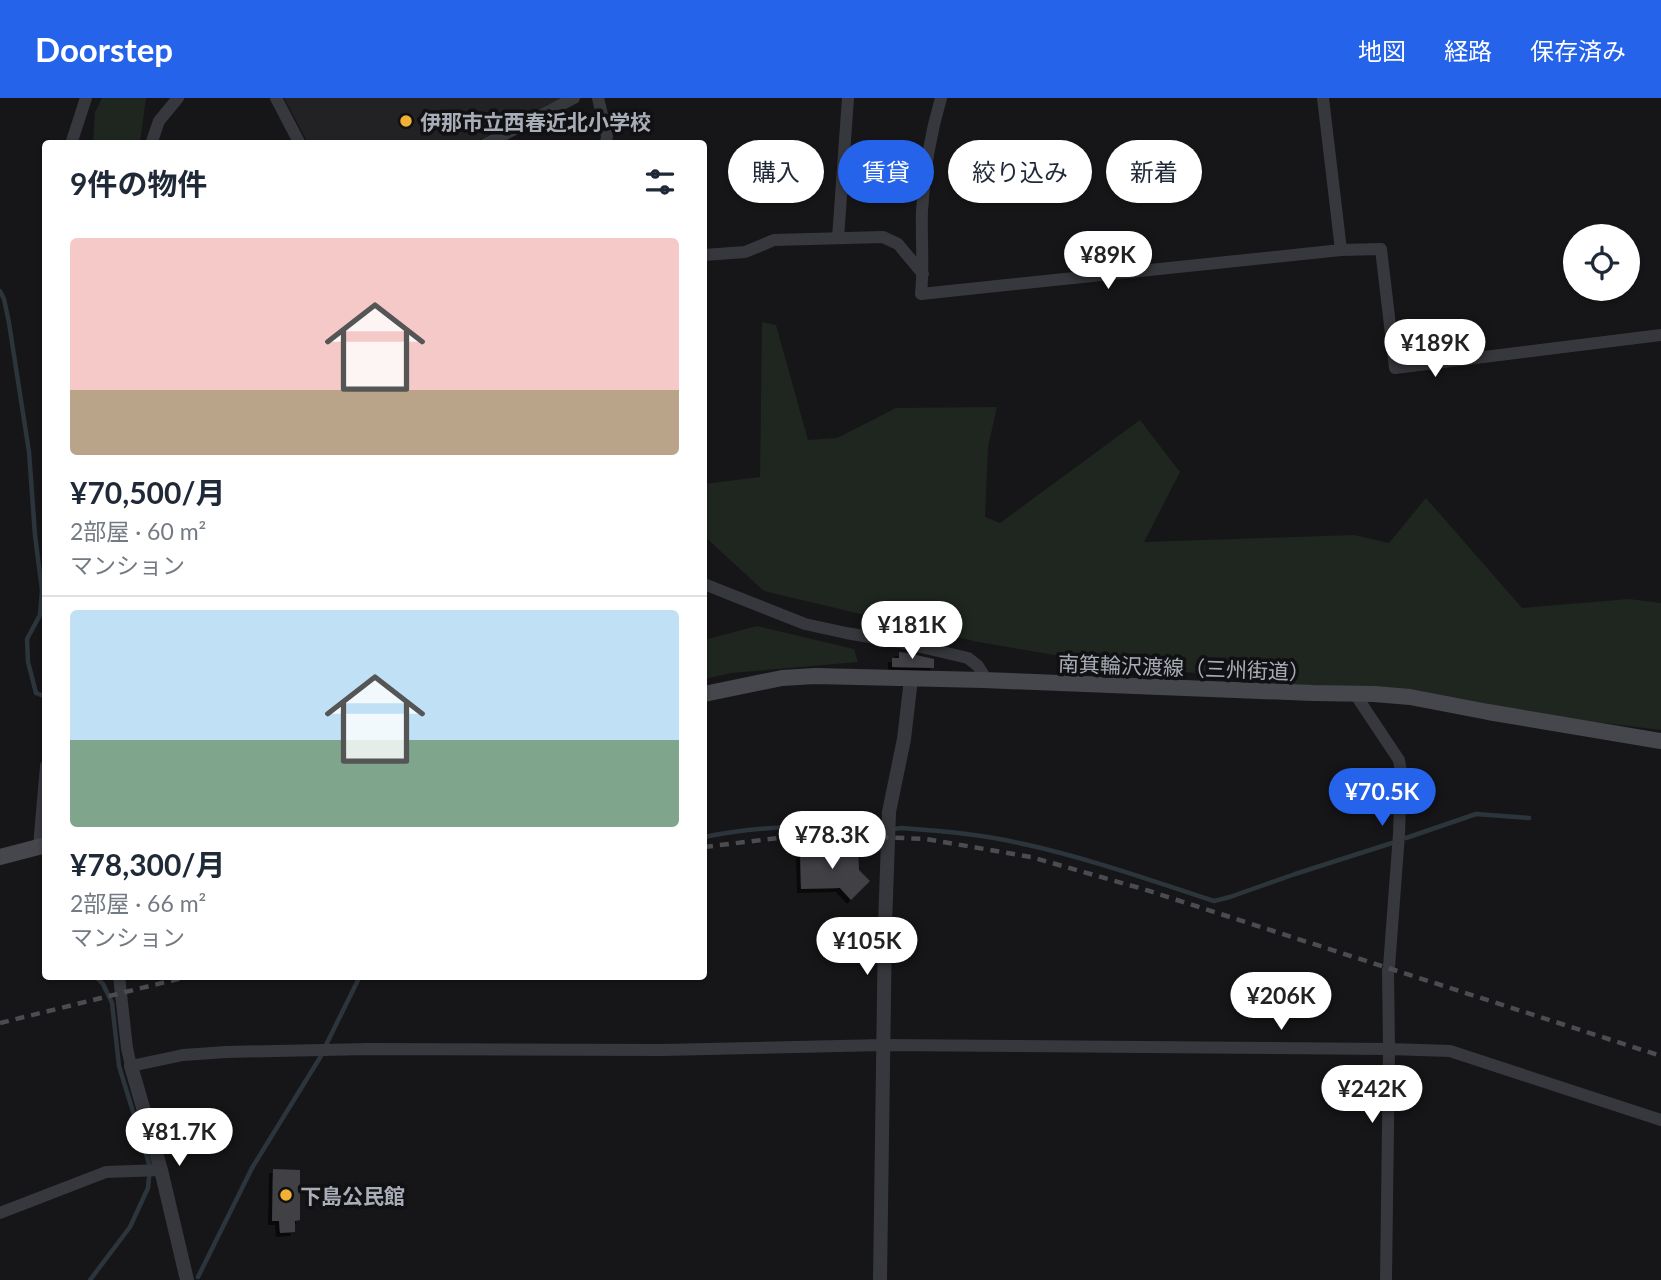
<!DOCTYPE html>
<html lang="ja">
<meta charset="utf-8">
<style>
:root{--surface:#fff;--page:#f2f2f3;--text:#1f2937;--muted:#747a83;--line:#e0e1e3;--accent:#2563eb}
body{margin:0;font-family:Lato,"Noto Sans JP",sans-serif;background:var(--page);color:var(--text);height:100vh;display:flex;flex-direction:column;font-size:26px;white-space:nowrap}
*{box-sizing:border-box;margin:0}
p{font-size:23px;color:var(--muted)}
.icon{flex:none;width:38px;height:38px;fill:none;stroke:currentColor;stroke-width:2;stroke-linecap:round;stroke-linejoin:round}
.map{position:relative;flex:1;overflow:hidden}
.details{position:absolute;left:42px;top:42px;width:665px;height:840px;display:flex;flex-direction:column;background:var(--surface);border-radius:7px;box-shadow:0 2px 5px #0004}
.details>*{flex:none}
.guide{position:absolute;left:728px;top:42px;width:665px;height:63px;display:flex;gap:14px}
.controls{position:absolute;left:1563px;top:126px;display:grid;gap:14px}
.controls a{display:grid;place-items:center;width:77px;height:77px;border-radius:50%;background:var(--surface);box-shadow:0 2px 5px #0004;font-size:35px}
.price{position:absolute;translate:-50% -60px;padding:0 16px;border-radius:24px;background:#fff;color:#222;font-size:23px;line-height:46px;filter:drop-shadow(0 2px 4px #0008)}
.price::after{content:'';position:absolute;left:50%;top:42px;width:21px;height:16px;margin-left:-10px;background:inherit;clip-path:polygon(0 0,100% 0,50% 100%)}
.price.current{background:var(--accent);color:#fff}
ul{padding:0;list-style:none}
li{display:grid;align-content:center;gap:14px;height:371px;padding:0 28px}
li+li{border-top:2px solid var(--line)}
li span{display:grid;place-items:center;height:217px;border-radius:7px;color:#555}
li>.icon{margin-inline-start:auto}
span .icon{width:126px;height:126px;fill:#fffc;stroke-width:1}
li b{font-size:30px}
h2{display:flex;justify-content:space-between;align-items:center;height:84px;padding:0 28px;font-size:30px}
.tag{padding:0 24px;border-radius:32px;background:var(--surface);box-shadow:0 2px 5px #0004;font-size:24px;line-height:63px}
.tag.current{background:var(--accent);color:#fff}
header{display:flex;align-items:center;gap:42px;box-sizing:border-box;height:98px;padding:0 35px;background:var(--accent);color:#fff}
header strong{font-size:33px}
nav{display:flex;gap:38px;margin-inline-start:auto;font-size:24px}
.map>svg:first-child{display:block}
.built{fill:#222225}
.green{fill:#1e261f}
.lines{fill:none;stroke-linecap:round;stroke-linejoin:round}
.stream{stroke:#2c353c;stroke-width:4.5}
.building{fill:#404145;filter:url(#shadow)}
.minor{stroke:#37383d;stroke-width:12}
.tertiary{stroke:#37383d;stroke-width:14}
.secondary{stroke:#45474d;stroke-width:16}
.rail{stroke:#4a4c52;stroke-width:4.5;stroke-dasharray:9 7;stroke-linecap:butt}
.poi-dot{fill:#f2b134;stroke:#111113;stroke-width:2.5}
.labels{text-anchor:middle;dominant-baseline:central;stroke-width:7;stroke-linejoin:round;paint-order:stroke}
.poi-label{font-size:21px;font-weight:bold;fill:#a8adb8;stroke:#111113;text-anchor:start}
.street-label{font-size:21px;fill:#a8adb8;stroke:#111113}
</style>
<header>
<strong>Doorstep</strong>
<nav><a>地図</a><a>経路</a><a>保存済み</a></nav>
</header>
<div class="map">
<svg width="1661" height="1182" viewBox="0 0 1661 1182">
<defs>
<filter id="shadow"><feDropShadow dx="-4" dy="4" stdDeviation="0" flood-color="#0009"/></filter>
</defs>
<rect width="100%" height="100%" fill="#161618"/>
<path class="built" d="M 284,0 L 561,0 L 472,46 L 308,45 Z"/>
<path class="green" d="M 102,0 L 146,0 L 140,45 L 93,45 L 95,14 Z
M 762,224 L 776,227 L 808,342 L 837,340 L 896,310 L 997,309 L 988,349 L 985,419 L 1000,425 L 1140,322 L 1180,374 L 1144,444 L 1354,437 L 1389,445 L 1426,400 L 1522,510 L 1629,501 L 1661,505 L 1661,632 L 1079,561 L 978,544 L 764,493 L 704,438 L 704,386 L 760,379 Z
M 757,528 L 854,551 L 858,564 L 731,575 L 704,581 L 704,542 Z"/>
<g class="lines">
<path class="stream" d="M 0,193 L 4,201 L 9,225 L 29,354 L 35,437 L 42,492 L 40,517 L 27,541 L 28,564 L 36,595 L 46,599
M 893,731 L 902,730 C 941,733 980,736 1019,745 C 1085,759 1150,782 1214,803 L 1230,799 L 1295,776 L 1392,745
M 704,739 C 762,727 822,727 882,730
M 1406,740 L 1476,716 L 1529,720
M 326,947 L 360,878
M 198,1179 L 252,1070 L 321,958
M 90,1182 L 130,1129 L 148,1090 L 150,1069 L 119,968 L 112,905 L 103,886 L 95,878"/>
</g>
<path class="building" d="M 899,554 L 907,555 L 934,561 L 934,570 L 892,569 L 892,560 L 899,560 Z
M 800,752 L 858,752 L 859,772 L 870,783 L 851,802 L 840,790 L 801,791 Z
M 273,1071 L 300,1072 L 300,1122 L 295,1123 L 295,1134 L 280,1135 L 279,1123 L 272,1123 Z"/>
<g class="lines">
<path class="minor" d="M 276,0 L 300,46
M 598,0 L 607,38 L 606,46
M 941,0 C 930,37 924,75 922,113 C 921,141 924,168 921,196 L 1341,152 L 1381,151 L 1395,270 L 1661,237
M 1323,0 L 1341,152
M 71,46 L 86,0
M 151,46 L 159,23 L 178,0
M 486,46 L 574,0
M 838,140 L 848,0
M 704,157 L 745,154 L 774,142 L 883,139 L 898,146 L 923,176
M 704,486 L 805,526 L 846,535 L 900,544 L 968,560 L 978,568 L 983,576 L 983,582
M 1355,596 L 1399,662 L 1401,674 L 1399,736 L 1389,869
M 39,748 L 46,668
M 119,878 L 127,950 L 131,968 L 183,957 L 226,954 L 368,951 L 662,952 L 884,947 L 1389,951 L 1450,953 L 1661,1022
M 0,1115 L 106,1074 L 161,1072
M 1386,1182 L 1389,951 L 1388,872"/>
<path class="tertiary" d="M 131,968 L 161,1072 L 187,1182
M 880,1182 L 885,827 L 889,714 L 904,641 L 911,581"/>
<path class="secondary" d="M 704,596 L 782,580 L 815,578 L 983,582 L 1313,595 L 1374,596 L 1410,599 L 1488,614 L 1661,643
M 0,759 L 46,747"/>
<path class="rail" d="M 704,749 L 778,740 L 830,737 L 926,741 L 1031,759 L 1143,791 L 1661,958
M 0,925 L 190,878"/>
</g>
<g class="poi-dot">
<circle cx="406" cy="23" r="7"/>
<circle cx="286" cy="1097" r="7"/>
</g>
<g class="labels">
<g class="poi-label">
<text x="420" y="23">伊那市立西春近北小学校</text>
<text x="300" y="1097">下島公民館</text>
</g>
<g class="street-label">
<text transform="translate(1184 569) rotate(2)">南箕輪沢渡線（三州街道）</text>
</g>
</g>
</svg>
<div class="controls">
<a><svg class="icon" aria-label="locate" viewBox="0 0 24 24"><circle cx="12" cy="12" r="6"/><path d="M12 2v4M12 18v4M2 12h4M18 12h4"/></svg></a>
</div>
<b class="price" style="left:1108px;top:193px">¥89K</b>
<b class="price" style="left:1435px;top:281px">¥189K</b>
<b class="price" style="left:912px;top:563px">¥181K</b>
<b class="price current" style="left:1382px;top:730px">¥70.5K</b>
<b class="price" style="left:832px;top:773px">¥78.3K</b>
<b class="price" style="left:867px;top:879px">¥105K</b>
<b class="price" style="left:1281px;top:934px">¥206K</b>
<b class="price" style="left:1372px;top:1027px">¥242K</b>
<b class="price" style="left:179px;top:1070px">¥81.7K</b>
<div class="guide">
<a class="tag">購入</a>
<a class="tag current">賃貸</a>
<a class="tag">絞り込み</a>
<a class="tag">新着</a>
</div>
<section class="details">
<h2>9件の物件<svg class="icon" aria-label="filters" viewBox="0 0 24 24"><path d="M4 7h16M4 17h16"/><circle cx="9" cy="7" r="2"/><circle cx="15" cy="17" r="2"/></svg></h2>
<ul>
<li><span style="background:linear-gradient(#f6c9c9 70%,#b9a48a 0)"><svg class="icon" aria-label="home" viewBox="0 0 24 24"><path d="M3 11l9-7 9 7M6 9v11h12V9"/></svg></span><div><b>¥70,500/月</b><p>2部屋 · 60 m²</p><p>マンション</p></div></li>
<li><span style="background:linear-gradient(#bfe0f5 60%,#7fa58c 0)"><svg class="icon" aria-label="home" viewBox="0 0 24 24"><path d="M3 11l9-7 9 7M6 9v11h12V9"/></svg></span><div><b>¥78,300/月</b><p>2部屋 · 66 m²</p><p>マンション</p></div></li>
</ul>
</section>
</div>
